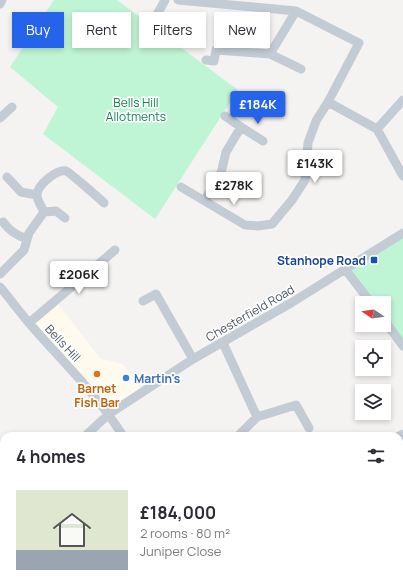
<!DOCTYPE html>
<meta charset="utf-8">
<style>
:root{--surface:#fff;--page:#f7f7f7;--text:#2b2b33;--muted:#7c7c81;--accent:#2563eb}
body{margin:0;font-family:Manrope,sans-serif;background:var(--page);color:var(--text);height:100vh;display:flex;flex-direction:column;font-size:15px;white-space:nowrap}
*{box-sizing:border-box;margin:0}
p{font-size:13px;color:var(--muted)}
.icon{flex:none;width:22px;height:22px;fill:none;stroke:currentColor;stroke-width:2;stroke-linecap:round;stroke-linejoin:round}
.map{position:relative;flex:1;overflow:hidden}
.panel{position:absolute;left:0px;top:432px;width:403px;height:156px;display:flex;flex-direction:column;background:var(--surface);border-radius:12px 12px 0 0;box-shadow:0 2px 6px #0003}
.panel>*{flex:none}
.hud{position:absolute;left:12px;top:12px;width:379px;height:36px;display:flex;gap:8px}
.needle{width:26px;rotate:283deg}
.tools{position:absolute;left:355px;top:296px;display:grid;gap:8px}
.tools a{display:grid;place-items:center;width:36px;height:36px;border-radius:0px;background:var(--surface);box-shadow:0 2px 6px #0003;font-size:20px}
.price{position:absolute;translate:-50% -34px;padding:0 9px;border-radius:4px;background:#fff;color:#222;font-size:13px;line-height:26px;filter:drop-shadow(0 1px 2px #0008)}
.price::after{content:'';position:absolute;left:50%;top:24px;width:12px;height:9px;margin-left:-6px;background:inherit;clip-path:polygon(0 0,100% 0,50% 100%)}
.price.on{background:var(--accent);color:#fff}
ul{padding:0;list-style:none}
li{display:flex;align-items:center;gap:12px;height:100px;padding:0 16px}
li span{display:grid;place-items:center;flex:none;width:112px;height:80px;border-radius:0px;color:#555}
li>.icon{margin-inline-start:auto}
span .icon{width:48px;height:48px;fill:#fffc;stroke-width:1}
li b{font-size:17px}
h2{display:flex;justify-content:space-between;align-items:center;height:48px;padding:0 16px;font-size:17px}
.pill{padding:0 14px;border-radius:0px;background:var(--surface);box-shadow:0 2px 6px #0003;font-size:14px;line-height:36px}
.pill.on{background:var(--accent);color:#fff}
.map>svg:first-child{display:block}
.commercial{fill:#fefaed}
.green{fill:#bff4d5}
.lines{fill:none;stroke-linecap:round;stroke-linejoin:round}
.street{stroke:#c3ccd5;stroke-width:9}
.transit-dot{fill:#1a4fb4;stroke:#fff;stroke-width:1.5}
.food-dot{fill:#e8710a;stroke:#fff;stroke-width:1.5}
.shop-dot{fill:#3f7fe0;stroke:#fff;stroke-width:1.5}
.labels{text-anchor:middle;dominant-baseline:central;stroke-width:3.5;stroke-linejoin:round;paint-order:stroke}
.park-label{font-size:12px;fill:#10874f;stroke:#fff}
.transit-label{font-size:12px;font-weight:bold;fill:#164399;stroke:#fff;text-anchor:end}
.street-label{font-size:12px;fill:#485562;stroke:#fff}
.shop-label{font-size:12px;font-weight:bold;fill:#366cbe;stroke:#fff;text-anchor:start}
.food-label{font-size:12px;font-weight:bold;fill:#c56008;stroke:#fff}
</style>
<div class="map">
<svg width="403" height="588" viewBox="0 0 403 588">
<rect width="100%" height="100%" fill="#f5f3f2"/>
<path class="commercial" d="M 54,299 L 101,359 L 123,364 L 143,391 L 109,414 L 29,323 Z"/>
<path class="green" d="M 54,0 L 117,0 L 238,90 L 155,219 L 43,134 L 58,107 L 10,67 Z
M 403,233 L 403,346 L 384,320 L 384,303 L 371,303 L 345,269 Z"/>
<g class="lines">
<path class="street" d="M 178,0 L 296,11 L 359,43 L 328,102 L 316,121 L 308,143 L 305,180 L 292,200 L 272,224 L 258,226 L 245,225 L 181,187
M 0,4 L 2,0
M 153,22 L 165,0
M 270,54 L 296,11
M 206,60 L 214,61 L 216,50 L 270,54 L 301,69
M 328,102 L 377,129 L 403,176
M 0,118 L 12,107
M 241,127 L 263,141
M 377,129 L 403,100
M 7,177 L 21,192 L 37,195
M 205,200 L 221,173 L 226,152 L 241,127 L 225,116
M 44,212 C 42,207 37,201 37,195 C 37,185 57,169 66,171 C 69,172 99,198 104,203
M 3,222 C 10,231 16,235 27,239
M 345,269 L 371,303
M 0,274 L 24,250 L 29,233 L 44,212 L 56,211 L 65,218
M 0,287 C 10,299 19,311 29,323 C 62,361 96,393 123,436
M 143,301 L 156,294 L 193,359
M 384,320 L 403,346
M 29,323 L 115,250
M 223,343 L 257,417
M 85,436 L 109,414 L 193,359 L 291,303 L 403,233
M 238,436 L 257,417 L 296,405 L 309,428
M 399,436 L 403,434
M 0,454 L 4,458
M 0,510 L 4,507
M 399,558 L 403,556
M 206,584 L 208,588
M 283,584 L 286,588
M 74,588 L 76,584
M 257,588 L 264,584"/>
</g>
<rect class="transit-dot" x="370" y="256" width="8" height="8" rx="2"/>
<circle class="food-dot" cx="97" cy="374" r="4"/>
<circle class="shop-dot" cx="126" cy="378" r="4"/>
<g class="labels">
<g class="park-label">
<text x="136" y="102">Bells Hill<tspan x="136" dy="14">Allotments</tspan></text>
</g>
<g class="transit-label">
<text x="366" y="260">Stanhope Road</text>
</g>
<g class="street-label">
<text transform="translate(250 313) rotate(-30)">Chesterfield Road</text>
<text transform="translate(63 343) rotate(47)">Bells Hill</text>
</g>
<g class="shop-label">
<text x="134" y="378">Martin's</text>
</g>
<g class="food-label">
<text x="97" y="388">Barnet<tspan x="97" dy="14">Fish Bar</tspan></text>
</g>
</g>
</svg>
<div class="tools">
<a><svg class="needle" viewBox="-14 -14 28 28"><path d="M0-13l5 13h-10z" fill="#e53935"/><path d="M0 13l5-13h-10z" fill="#7c7c81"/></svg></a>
<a><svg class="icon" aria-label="locate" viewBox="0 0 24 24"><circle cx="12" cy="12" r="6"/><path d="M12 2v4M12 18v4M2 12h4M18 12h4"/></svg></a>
<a><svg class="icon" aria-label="layers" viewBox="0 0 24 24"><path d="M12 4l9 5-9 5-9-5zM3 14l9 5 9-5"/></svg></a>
</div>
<b class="price on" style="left:258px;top:125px">£184K</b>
<b class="price" style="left:315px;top:184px">£143K</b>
<b class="price" style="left:234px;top:206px">£278K</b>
<b class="price" style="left:79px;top:295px">£206K</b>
<div class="hud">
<a class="pill on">Buy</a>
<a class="pill">Rent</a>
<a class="pill">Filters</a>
<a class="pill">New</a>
</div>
<section class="panel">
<h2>4 homes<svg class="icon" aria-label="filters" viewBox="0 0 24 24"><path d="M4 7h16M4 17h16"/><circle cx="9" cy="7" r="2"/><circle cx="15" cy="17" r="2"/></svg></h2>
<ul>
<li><span style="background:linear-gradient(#dfe7d0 75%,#9aa5b1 0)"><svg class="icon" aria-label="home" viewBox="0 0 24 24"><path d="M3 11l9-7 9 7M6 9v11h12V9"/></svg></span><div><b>£184,000</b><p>2 rooms · 80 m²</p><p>Juniper Close</p></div></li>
</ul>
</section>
</div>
